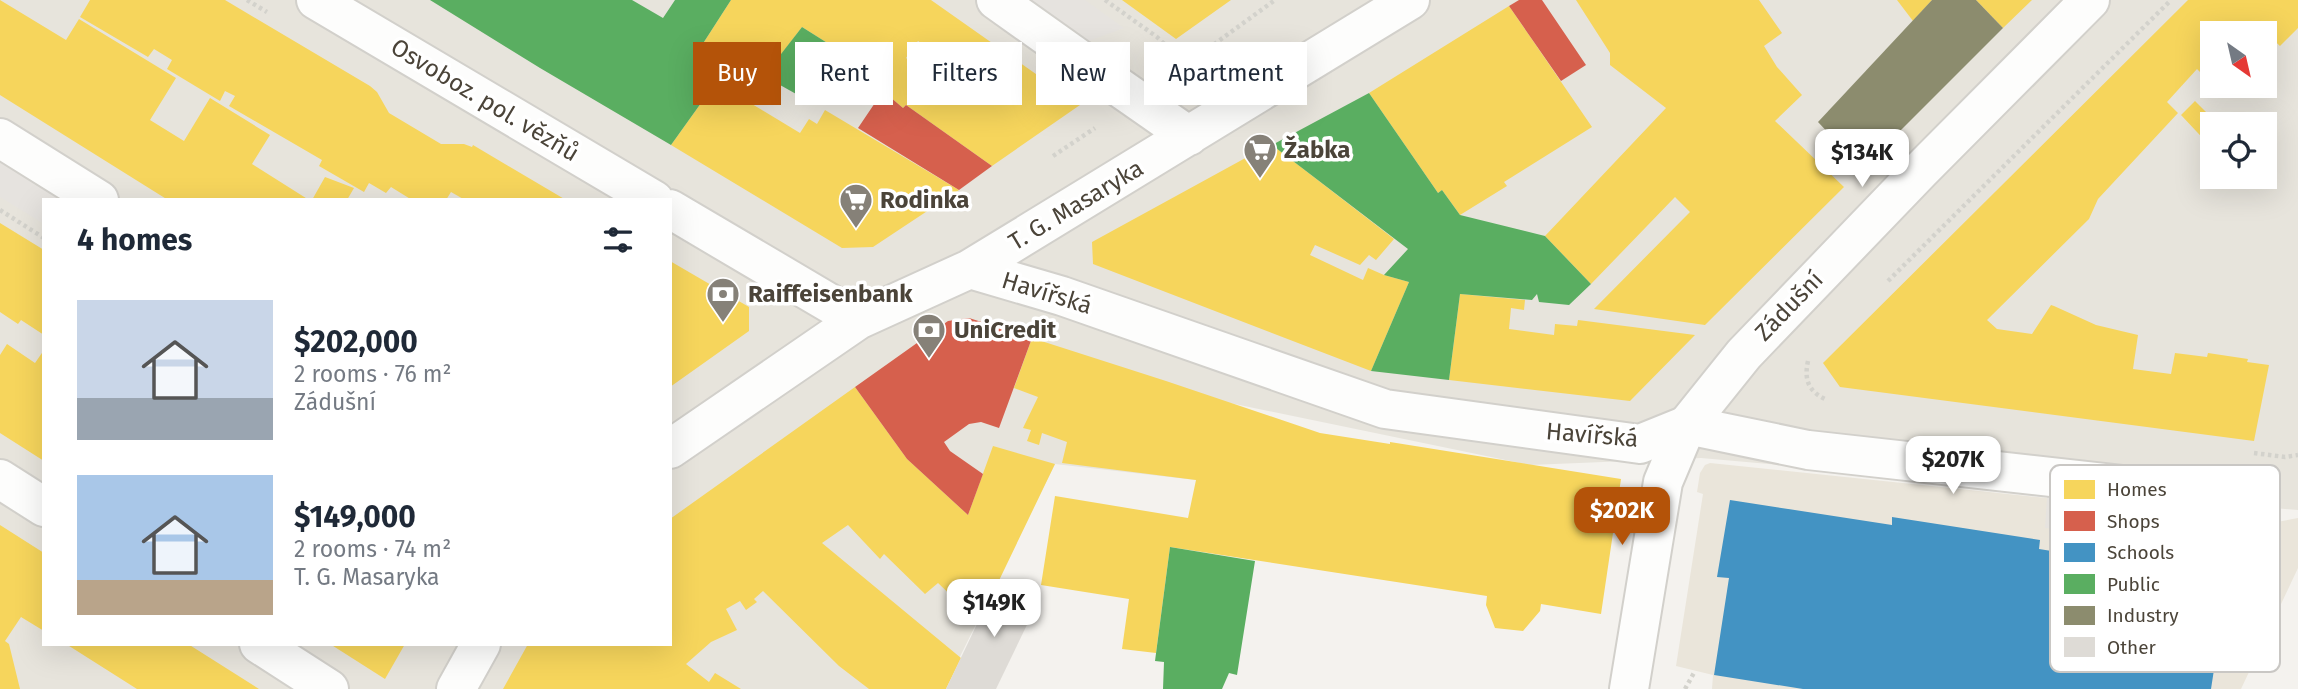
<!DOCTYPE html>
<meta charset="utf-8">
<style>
:root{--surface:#fff;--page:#f2f2f3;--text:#1f2937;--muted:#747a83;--accent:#b45309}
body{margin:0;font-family:"Fira Sans",sans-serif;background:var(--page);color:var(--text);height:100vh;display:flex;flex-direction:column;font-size:26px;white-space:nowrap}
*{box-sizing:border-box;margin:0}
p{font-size:23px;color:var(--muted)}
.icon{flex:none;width:38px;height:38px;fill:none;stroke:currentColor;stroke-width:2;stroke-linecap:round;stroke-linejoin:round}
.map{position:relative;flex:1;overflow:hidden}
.panel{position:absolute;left:42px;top:198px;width:630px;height:448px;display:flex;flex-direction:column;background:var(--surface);border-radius:0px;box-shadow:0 7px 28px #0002}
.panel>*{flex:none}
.top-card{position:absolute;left:693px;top:42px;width:665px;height:63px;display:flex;gap:14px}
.needle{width:46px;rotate:146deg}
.buttons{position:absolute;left:2200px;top:21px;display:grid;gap:14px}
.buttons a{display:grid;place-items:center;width:77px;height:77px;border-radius:0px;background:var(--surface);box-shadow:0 7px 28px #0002;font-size:35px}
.price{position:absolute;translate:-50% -60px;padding:0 16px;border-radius:14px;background:#fff;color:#222;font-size:23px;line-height:46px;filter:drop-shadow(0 2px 4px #0008)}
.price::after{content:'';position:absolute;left:50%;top:42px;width:21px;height:16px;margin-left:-10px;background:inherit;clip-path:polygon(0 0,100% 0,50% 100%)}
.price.active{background:var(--accent);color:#fff}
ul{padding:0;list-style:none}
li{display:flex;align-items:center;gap:21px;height:175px;padding:0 35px}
li span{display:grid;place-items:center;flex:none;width:196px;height:140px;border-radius:0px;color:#555}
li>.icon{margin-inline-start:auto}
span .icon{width:84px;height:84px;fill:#fffc;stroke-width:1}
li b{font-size:30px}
h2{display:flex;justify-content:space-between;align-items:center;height:84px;padding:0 35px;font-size:30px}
.chip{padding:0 24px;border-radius:0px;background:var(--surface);box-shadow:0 7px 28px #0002;font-size:24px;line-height:63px}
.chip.active{background:var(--accent);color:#fff}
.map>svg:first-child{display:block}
.residential{fill:#e7e4dc;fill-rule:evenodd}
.education{fill:#eae5da}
.parking{fill:#e6e3df}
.homes{fill:#f6d55c;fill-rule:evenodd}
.shops{fill:#d6604d}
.schools{fill:#4393c3}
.public{fill:#5aae61}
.industry{fill:#8c8c6e}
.building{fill:#dedbd6}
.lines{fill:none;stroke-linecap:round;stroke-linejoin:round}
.pedestrian-casing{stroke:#d2d0cb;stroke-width:42}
.minor-casing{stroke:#d2d0cb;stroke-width:42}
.path{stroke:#d3d2cc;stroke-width:4.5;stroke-dasharray:3.5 3.5;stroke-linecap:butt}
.pedestrian{stroke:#fdfdfc;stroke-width:38}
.minor{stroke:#fdfdfc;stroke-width:38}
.labels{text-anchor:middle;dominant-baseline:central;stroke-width:7;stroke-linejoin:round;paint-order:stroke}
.street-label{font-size:24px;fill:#4b4439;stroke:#fff}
.poi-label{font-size:24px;font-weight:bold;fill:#4b4439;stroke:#fff;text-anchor:start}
.key{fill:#fff;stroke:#c9c7c4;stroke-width:2}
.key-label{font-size:19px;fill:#4b4439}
</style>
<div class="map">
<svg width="2298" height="689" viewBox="0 0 2298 689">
<rect width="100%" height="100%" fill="#f4f2ee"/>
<path class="residential" d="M 0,0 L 2298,0 L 2298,510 L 1701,458 L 1530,465 L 1225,402 L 1196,480 L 1055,464 L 944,689 L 0,689 ZM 2212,33 L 2264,33 L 2264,86 L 2212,86 ZM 2212,124 L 2264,124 L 2264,177 L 2212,177 ZM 44,200 L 670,200 L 670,644 L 44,644 Z"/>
<path class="education" d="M 1710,463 L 2277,522 L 2298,518 L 2298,568 L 2241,689 L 1712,689 L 1713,675 L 1676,666 L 1703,494 L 1697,492 L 1700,473 L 1705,465 Z"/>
<path class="parking" d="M 1021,0 L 1085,0 L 1124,28 L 1083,43 Z
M 0,156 L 70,199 L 44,200 L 44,224 L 0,197 Z
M 2047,497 L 2278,522 L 2275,556 L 2045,528 Z"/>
<path class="homes" d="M 0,0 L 66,40 L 79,19 L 176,78 L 150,120 L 184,141 L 210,98 L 270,135 L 252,164 L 309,200 L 168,200 L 0,95 Z
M 90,0 L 225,0 L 370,86 L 377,92 L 389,113 L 441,144 L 464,144 L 472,147 L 473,145 L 566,200 L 465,200 L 451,192 L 446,200 L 412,200 L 391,187 L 386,193 L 369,183 L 364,192 L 319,166 L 322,160 L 229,106 L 235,96 L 225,91 L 220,101 L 167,69 L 172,60 L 154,49 L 148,57 L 80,17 Z
M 731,0 L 931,0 L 1080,105 L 992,166 L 906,105 L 903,108 L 883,91 L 889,82 L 802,27 L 758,85 L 752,79 L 742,98 L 800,133 L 809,119 L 817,124 L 825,110 L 959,190 L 873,247 L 842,248 L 671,145 L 729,64 L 702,45 ZM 918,41 L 947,61 L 941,85 L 906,58 Z
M 1122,0 L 1231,0 L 1176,39 Z
M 1576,0 L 1759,0 L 1782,33 L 1764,46 L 1777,67 L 1802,95 L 1775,121 L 1844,187 L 1705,325 L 1594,309 L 1690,212 L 1675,197 L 1591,284 L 1545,236 L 1666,108 L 1610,65 L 1610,53 Z
M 1897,0 L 1932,0 L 1913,21 Z
M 1976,0 L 2032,0 L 2003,28 Z
M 2188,0 L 2298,0 L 2298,28 L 2280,46 L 2266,33 L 2212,33 L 2212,77 L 2209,81 L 2197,69 L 2167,102 L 2178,113 L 2098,199 L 2089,219 L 1987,320 L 1997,329 L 2032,334 L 2051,305 L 2054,306 L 2096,325 L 2138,335 L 2133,369 L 2171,374 L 2175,353 L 2207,357 L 2208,353 L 2248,359 L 2247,362 L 2269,365 L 2254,441 L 1840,387 L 1823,363 Z
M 1509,6 L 1592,127 L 1504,182 L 1507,186 L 1460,215 L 1442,190 L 1438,193 L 1369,93 Z
M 2195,101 L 2218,124 L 2212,124 L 2212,148 L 2181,115 Z
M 1271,144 L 1394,239 L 1376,260 L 1369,255 L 1360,265 L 1315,245 L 1310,255 L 1363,280 L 1368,268 L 1384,275 L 1409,282 L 1371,371 L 1093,264 L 1092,242 Z
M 325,177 L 354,188 L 347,200 L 312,200 Z
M 0,223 L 44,250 L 44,335 L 21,320 L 18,324 L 0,312 Z
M 670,261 L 749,307 L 749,331 L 670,387 Z
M 1460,294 L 1525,300 L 1524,310 L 1511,308 L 1509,329 L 1554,335 L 1555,324 L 1577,326 L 1578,320 L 1695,335 L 1630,401 L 1449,380 Z
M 1032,338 L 1166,381 L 1320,433 L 1390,444 L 1390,442 L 1621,479 L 1601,614 L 1541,604 L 1540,611 L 1523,631 L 1495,628 L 1486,605 L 1487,596 L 1170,547 L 1156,653 L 1122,649 L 1129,599 L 1041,585 L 1055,496 L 1188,518 L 1196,480 L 1062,463 L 1067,442 L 1042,433 L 1039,445 L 1027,441 L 1031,430 L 1023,428 L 1038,397 L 1014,388 Z
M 7,344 L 35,363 L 44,350 L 44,461 L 0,433 L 0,355 Z
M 855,387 L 907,459 L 968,515 L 993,446 L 1055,464 L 979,622 L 938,583 L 925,594 L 884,554 L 880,559 L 848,525 L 822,543 L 961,658 L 946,689 L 869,689 L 839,666 L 763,591 L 754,599 L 757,602 L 746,610 L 740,601 L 726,609 L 737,630 L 711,642 L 686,664 L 709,682 L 715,673 L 741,689 L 503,689 L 528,644 L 670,644 L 670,519 Z
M 0,525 L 44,553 L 44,631 L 21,617 L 5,641 L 9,644 L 20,689 L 0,689 Z
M 66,644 L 188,644 L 259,689 L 137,689 Z
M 330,644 L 405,644 L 385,679 Z"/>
<path class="shops" d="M 1519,0 L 1542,0 L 1586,65 L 1561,81 L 1509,6 Z
M 883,91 L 903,108 L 906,105 L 992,166 L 959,190 L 858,128 Z
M 969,318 L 1032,338 L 999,428 L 981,422 L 969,424 L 944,442 L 950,451 L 983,474 L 968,515 L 907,459 L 855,387 L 948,321 Z"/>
<path class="schools" d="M 1730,500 L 1892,525 L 1892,517 L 2040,540 L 2039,549 L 2228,579 L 2211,689 L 1803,689 L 1714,675 L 1729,578 L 1717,577 Z"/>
<path class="public" d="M 430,0 L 632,0 L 663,18 L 675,0 L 731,0 L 702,45 L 729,64 L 671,145 L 540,68 Z
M 802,27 L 848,56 L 814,104 L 764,76 Z
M 1369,93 L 1438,193 L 1442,190 L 1460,215 L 1545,236 L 1591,284 L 1569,305 L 1539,302 L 1537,294 L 1532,300 L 1460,294 L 1449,380 L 1371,371 L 1409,282 L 1384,275 L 1408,249 L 1272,145 Z
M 1170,547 L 1255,561 L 1237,675 L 1229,673 L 1222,689 L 1163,689 L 1164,662 L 1155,661 Z"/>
<path class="industry" d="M 1932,0 L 1976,0 L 2003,28 L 1862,169 L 1818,122 Z"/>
<path class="building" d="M 998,580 L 1039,600 L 996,689 L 946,689 Z"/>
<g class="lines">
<defs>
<path id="pedestrian" d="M 316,0 L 654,200
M 1103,76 L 1189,136
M 670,209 L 858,320
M 970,269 L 1062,296 L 1385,409 L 1640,444 L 1687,425
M 670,449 L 858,320 L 970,269 L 1410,0
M 456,689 L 481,644"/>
<path id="minor" d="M 996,0 L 1103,76
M 0,138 L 99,200
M 1687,425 L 1808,450 L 2230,497
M 0,479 L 44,507
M 259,644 L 329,689
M 1629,689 L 1663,482 L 1687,425 L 1744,354 L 1920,171 L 2090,0"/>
</defs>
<use href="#pedestrian" class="pedestrian-casing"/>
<use href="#minor" class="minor-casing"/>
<path class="path" d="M 247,0 L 267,12
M 1105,0 L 1157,37 L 1186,65
M 1180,69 L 1275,0
M 1053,156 L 1095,128
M 0,210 L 44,238
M 1888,281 L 2171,0
M 1808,361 C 1804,379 1808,391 1825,399
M 2254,453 L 2285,457 L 2298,455
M 1685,689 L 1695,671"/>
<use href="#pedestrian" class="pedestrian"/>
<use href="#minor" class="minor"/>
</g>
<defs>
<symbol id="supermarket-pin" viewBox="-11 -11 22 30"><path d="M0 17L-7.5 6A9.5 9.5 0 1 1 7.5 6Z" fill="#868178" stroke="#fff"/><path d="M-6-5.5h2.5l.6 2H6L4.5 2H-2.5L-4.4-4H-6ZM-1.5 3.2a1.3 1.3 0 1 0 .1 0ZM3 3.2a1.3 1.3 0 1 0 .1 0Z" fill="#fff"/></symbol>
<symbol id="bank-pin" viewBox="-11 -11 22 30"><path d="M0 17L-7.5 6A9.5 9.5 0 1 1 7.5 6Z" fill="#868178" stroke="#fff"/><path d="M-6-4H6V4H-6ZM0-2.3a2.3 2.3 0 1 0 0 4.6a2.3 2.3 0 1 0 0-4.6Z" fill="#fff"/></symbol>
</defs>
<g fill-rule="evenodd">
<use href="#supermarket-pin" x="1241" y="131" width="38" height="52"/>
<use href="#supermarket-pin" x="837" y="181" width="38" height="52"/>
<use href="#bank-pin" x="704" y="275" width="38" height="52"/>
<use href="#bank-pin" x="910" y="311" width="38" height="52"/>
</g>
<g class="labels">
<g class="street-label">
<text transform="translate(485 100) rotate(31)">Osvoboz. pol. vězňů</text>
<text transform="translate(1076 205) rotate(-31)">T. G. Masaryka</text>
<text transform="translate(1047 293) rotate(17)">Havířská</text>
<text transform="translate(1789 306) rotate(-46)">Zádušní</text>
<text transform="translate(1592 435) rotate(5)">Havířská</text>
</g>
<g class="poi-label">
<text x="1284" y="150">Žabka</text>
<text x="880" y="200">Rodinka</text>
<text x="748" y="294">Raiffeisenbank</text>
<text x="954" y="330">UniCredit</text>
</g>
</g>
<rect x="2050" y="465" width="230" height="207" rx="10" class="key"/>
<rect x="2064" y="480" width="31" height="19" fill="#f6d55c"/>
<rect x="2064" y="511" width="31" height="20" fill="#d6604d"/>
<rect x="2064" y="543" width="31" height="19" fill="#4393c3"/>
<rect x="2064" y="574" width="31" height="20" fill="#5aae61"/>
<rect x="2064" y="606" width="31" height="19" fill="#8c8c6e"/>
<rect x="2064" y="637" width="31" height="20" fill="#dedbd6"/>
<g class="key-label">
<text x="2107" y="496">Homes</text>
<text x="2107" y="528">Shops</text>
<text x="2107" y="559">Schools</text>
<text x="2107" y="591">Public</text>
<text x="2107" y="622">Industry</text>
<text x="2107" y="654">Other</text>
</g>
</svg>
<div class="buttons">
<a><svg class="needle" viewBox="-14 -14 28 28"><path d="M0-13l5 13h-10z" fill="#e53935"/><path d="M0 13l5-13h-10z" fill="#747a83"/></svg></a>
<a><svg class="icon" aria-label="locate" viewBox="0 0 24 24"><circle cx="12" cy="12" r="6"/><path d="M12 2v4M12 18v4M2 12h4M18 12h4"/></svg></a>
</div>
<b class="price" style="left:1862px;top:189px">$134K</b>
<b class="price" style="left:1953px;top:496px">$207K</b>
<b class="price active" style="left:1622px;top:547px">$202K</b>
<b class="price" style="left:994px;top:639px">$149K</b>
<div class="top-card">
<a class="chip active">Buy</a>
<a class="chip">Rent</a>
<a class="chip">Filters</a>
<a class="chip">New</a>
<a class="chip">Apartment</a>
</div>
<section class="panel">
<h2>4 homes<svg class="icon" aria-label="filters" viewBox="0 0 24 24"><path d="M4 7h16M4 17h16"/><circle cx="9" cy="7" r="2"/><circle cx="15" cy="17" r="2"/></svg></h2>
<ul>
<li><span style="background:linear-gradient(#c9d6e8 70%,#9aa5b1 0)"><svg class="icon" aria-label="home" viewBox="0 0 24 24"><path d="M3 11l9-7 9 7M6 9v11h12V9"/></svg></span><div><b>$202,000</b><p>2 rooms · 76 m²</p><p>Zádušní</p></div></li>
<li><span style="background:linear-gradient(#a9c7e8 75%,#b9a48a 0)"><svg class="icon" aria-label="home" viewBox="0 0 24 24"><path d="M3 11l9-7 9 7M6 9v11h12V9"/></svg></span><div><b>$149,000</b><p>2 rooms · 74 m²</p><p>T. G. Masaryka</p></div></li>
</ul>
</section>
</div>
